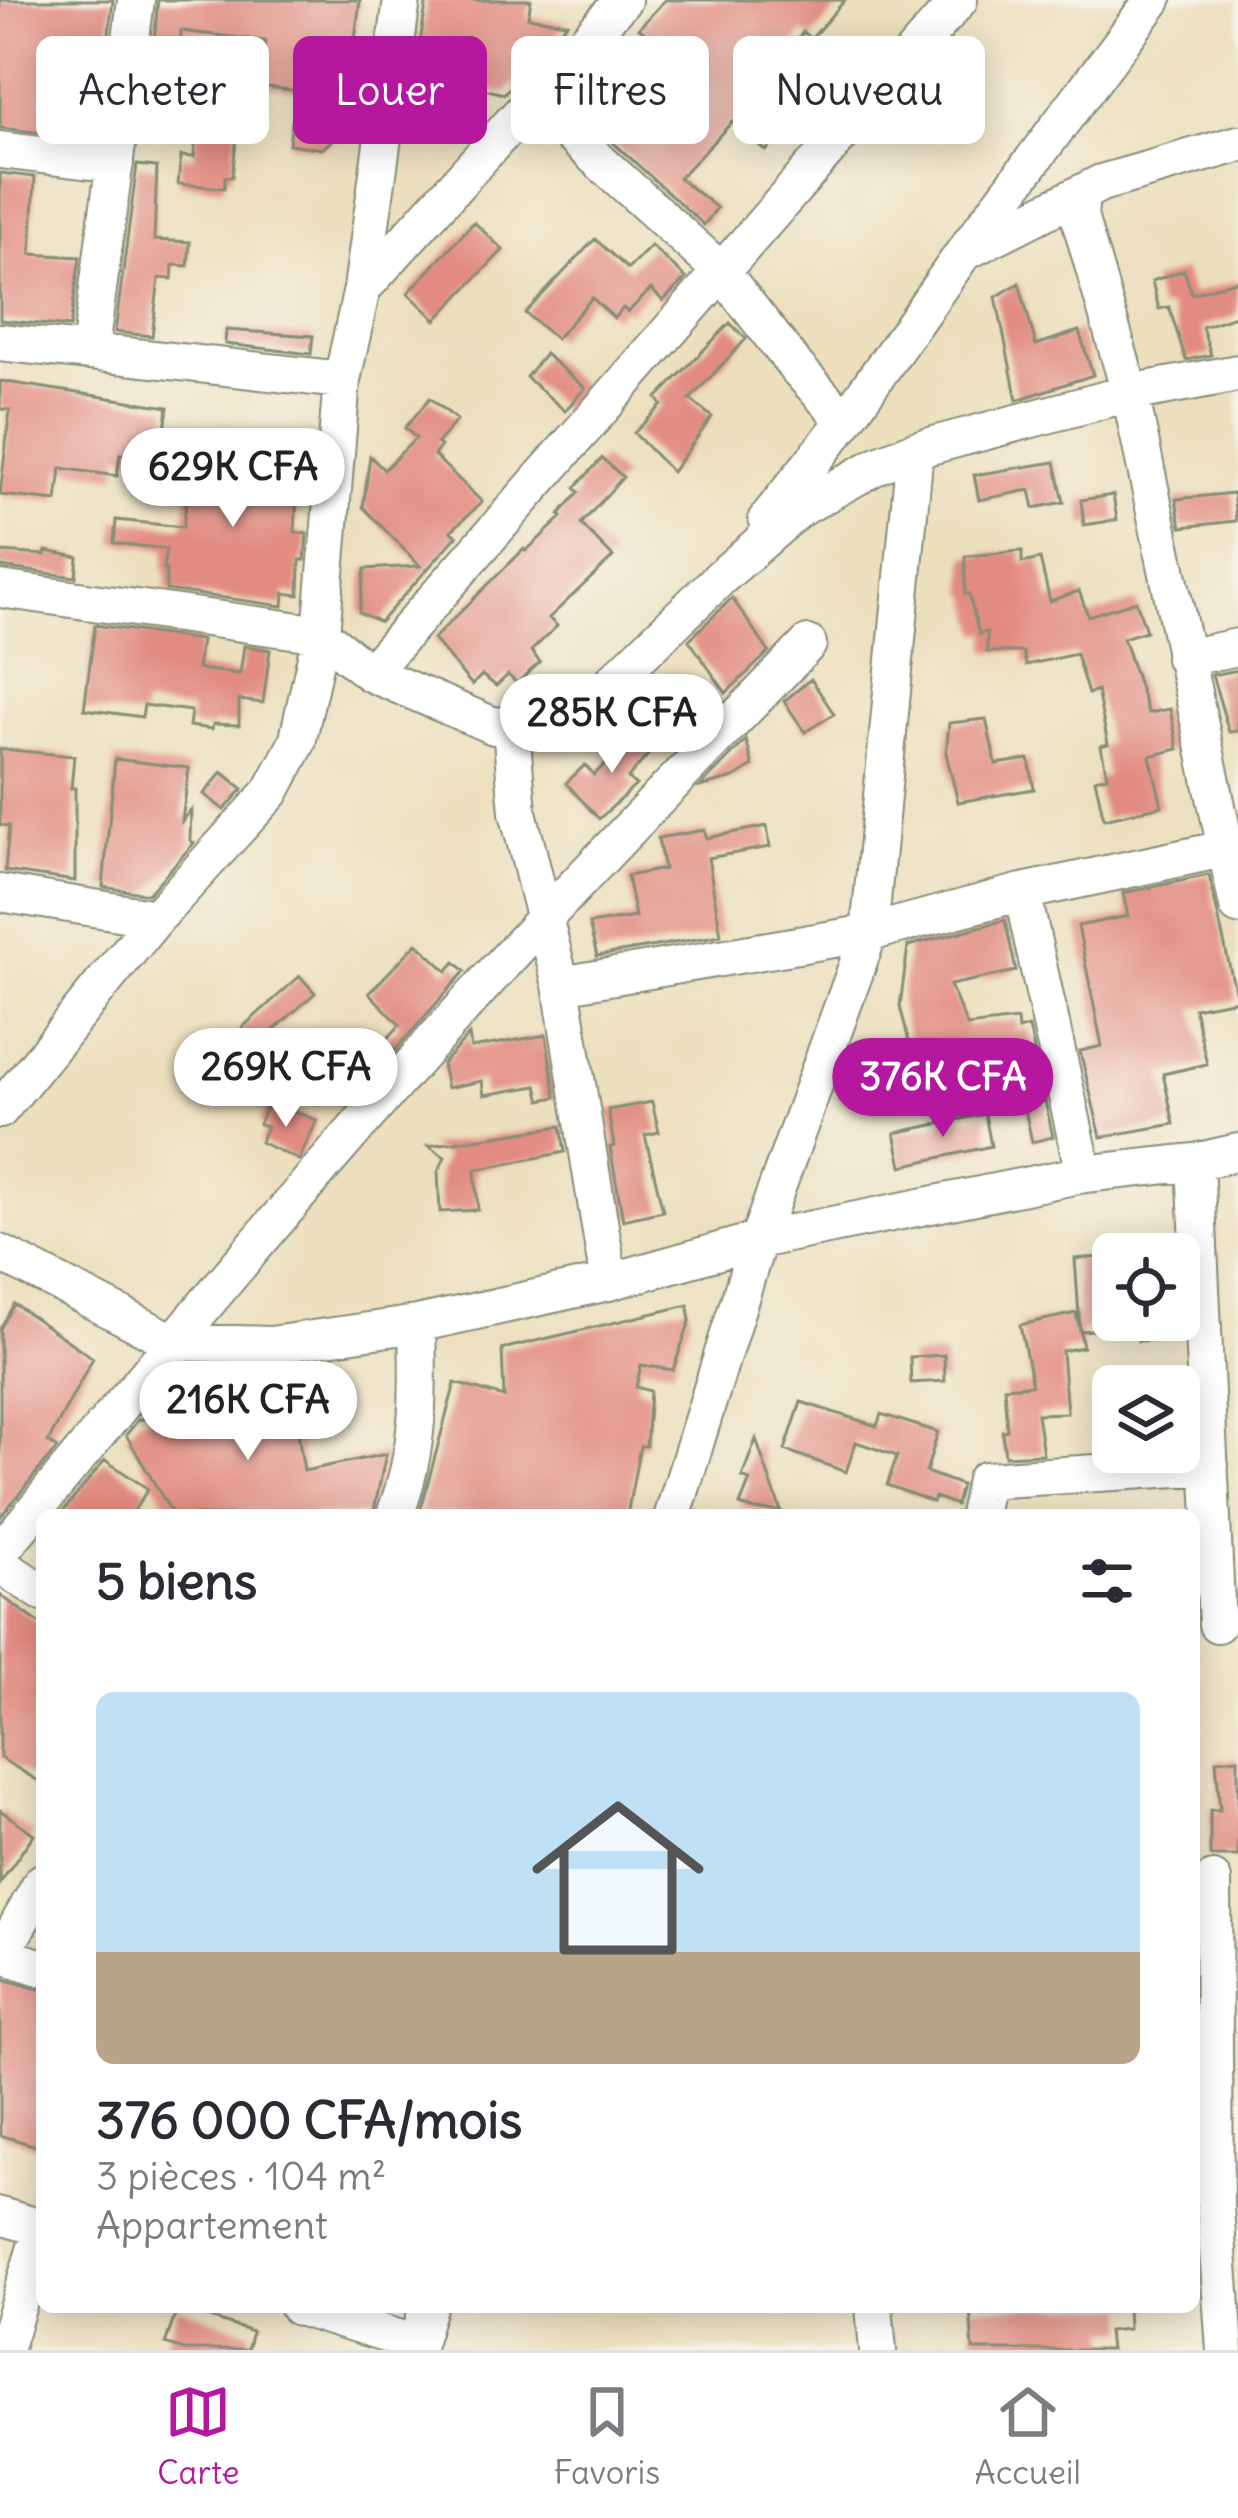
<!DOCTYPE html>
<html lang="fr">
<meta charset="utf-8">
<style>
:root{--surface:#fff;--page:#f7f7f7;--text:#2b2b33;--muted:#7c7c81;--line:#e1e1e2;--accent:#b5179e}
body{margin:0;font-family:Delius,sans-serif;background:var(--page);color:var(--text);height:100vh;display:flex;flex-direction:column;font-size:45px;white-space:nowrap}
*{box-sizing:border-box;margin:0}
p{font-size:39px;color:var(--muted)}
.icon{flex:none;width:66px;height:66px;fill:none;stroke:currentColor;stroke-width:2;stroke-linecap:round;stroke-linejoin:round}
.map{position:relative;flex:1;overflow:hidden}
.side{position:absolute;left:36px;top:1509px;width:1164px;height:804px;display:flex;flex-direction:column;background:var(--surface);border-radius:18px;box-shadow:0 6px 30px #0003}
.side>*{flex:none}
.hud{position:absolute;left:36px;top:36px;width:1167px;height:108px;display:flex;gap:24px}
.controls{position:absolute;left:1092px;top:1233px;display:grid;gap:24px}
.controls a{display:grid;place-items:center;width:108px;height:108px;border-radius:18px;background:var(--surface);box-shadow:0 6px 30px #0003;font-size:60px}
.price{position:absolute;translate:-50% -102px;padding:0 27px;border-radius:42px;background:#fff;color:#222;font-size:39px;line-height:78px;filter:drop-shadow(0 3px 6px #0008)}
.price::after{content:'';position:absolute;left:50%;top:72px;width:36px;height:27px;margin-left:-18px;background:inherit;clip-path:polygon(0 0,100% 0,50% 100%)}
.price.on{background:var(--accent);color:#fff}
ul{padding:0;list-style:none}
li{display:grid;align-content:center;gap:24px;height:636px;padding:0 60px}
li+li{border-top:3px solid var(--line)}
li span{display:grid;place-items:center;height:372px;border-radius:18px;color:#555}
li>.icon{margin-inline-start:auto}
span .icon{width:216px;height:216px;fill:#fffc;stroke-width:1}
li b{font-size:51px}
h2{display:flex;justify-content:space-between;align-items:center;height:144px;padding:0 60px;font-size:51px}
.chip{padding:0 42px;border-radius:18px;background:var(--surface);box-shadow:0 6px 30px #0003;font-size:42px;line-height:108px}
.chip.on{background:var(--accent);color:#fff}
.tab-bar{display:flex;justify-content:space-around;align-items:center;height:168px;border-top:3px solid var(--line);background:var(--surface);font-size:33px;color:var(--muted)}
.tab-bar a{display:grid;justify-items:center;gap:6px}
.tab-bar .on{color:var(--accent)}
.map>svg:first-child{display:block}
.building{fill:#e28b81}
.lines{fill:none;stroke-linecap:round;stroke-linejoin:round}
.minor-casing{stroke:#868e78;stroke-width:40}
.minor{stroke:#fff;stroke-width:36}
</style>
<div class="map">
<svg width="1238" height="2350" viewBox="0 0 1238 2350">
<rect width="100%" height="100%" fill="#f7f3e8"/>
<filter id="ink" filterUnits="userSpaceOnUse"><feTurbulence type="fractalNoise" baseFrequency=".00833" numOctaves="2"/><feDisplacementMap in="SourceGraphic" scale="24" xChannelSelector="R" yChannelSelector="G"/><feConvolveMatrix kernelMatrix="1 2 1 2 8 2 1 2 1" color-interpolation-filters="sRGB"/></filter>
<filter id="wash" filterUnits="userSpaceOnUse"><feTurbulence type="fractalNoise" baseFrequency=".004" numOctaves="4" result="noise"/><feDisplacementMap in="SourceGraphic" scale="48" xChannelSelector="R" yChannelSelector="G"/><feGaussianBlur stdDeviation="2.7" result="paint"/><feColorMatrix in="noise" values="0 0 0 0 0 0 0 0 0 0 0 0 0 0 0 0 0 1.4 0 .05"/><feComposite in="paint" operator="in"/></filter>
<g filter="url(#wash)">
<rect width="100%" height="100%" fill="#ecdfbd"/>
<g id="blocks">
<path class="building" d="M 0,0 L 113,0 L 105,66 L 50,60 L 43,133 L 0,128 Z
M 158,0 L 360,0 L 354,47 L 312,42 L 305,92 L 260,86 L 265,41 L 181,31 L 180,70 L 151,70 Z
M 427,0 L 531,0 L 528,17 L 567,23 L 504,94 L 415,72 Z
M 665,0 L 845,0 L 811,39 L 803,32 L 745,104 L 780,134 L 766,151 L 732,122 L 679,178 L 717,208 L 704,225 L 606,136 L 678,64 L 639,28 Z
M 200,87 L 242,91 L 232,177 L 225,177 L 224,188 L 178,184 L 181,156 L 194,157 Z
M 293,116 L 352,123 L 322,149 L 289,144 Z
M 137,165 L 157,167 L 154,240 L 190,242 L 188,266 L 173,265 L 172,279 L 159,278 L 152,336 L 115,332 Z
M 0,173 L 35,177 L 31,254 L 80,257 L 70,327 L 0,320 Z
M 474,222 L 503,250 L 436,320 L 408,293 Z
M 595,239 L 628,269 L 651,246 L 686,278 L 663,301 L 651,289 L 628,312 L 623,308 L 614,318 L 592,298 L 556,339 L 525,313 Z
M 1184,270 L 1192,294 L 1238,280 L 1238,315 L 1202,327 L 1211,355 L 1186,360 L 1169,307 L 1159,309 L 1152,281 Z
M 1019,283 L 1036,345 L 1079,331 L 1093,375 L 1017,400 L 996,297 Z
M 730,323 L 746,339 L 690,399 L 712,417 L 672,472 L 634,433 L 662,405 L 657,398 Z
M 226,330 L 313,336 L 311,354 L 225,344 Z
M 545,354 L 585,388 L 565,411 L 526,377 Z
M 0,381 L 168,407 L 161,461 L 120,454 L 117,476 L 61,468 L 57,501 L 0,495 L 10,410 L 0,409 Z
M 430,398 L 457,420 L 437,443 L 441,446 L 434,455 L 482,502 L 451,531 L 457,536 L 380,622 L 359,612 L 365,569 L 420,566 L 363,507 L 370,456 L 384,470 L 416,438 L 405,428 Z
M 220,449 L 299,453 L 295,532 L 307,534 L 305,560 L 300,560 L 299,595 L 284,593 L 283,606 L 166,590 L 166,570 L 163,569 L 166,549 L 114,543 L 116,520 L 183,527 L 192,458 L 220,461 Z
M 602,458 L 623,477 L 581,524 L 613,557 L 549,618 L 557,626 L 531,651 L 540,662 L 517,683 L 508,675 L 496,686 L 482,675 L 472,685 L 433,639 L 524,549 L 526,551 L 562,517 L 559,515 L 579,492 L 575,488 Z
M 1055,462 L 1064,502 L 1034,508 L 1030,490 L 979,500 L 974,475 Z
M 1233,493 L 1236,521 L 1181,527 L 1176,499 Z
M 1113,495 L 1117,520 L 1084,525 L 1081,500 Z
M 46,551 L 78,557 L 76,577 L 0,567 L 2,552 L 45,555 Z
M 1022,551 L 1022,563 L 1040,559 L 1050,601 L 1079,591 L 1088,616 L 1136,601 L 1146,631 L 1123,638 L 1148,713 L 1170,709 L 1178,749 L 1150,756 L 1162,806 L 1104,819 L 1095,779 L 1107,776 L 1101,746 L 1108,744 L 1097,691 L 1088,694 L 1076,654 L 1026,665 L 1023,652 L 987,652 L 987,632 L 979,634 L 969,594 L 965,594 L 965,556 Z
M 732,598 L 769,652 L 726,693 L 689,640 Z
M 95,625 L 201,640 L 197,669 L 240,674 L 244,646 L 270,650 L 263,703 L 239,700 L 239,725 L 213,724 L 212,729 L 189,726 L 191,711 L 144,705 L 142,717 L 84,709 Z
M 1238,670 L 1238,731 L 1229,732 L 1212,675 Z
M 811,679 L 834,714 L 805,732 L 784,701 Z
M 986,719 L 996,764 L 1029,759 L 1034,789 L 958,802 L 946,753 L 949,723 Z
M 643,728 L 658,743 L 628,778 L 636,785 L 599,819 L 566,783 L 585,765 L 594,775 L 608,761 L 610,764 Z
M 746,740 L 753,766 L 734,778 L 700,787 Z
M 0,749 L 74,756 L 71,788 L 75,788 L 75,881 L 5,871 L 9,826 L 0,825 Z
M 115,759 L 189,768 L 182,821 L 191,810 L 190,840 L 194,843 L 148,894 L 103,887 Z
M 222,772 L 243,789 L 224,810 L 204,794 Z
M 767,826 L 770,847 L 708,858 L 721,935 L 597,956 L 589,924 L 635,917 L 627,876 L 664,869 L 658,838 L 705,830 L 706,838 Z
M 1209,875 L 1237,1000 L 1194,1008 L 1207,1064 L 1163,1074 L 1174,1124 L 1101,1137 L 1080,1051 L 1102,1046 L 1078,926 L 1128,916 L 1123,893 Z
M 1005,920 L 1016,971 L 950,985 L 967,1026 L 1017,1020 L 1018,1030 L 1029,1027 L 1038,1069 L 975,1079 L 968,1056 L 915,1065 L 900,1006 L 908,946 Z
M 417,943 L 447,971 L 455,962 L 465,971 L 353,1098 L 311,1071 L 337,1031 L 373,1054 L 400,1025 L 369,993 Z
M 300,976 L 315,993 L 262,1041 L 267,1046 L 226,1091 L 200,1066 L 218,1047 L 222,1051 L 244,1026 Z
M 469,1035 L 471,1048 L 546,1035 L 556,1097 L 541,1100 L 537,1086 L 484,1095 L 482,1081 L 447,1088 L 442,1064 Z
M 915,1065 L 919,1088 L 871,1095 L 881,1069 Z
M 1045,1101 L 1053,1137 L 1032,1142 L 1024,1105 Z
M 268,1102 L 317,1120 L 299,1160 L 260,1142 L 267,1127 L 259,1124 Z
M 652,1102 L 659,1132 L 645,1135 L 663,1211 L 623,1220 L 610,1147 L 614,1146 L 608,1110 Z
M 985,1114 L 991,1146 L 902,1166 L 895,1133 Z
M 561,1126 L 565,1152 L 475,1170 L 478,1210 L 440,1212 L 438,1172 L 445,1157 L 428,1146 Z
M 1113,1256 L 1113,1329 L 1080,1331 L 1083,1347 L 1062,1351 L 1067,1413 L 1037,1414 L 1043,1454 L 1005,1456 L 1002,1431 L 1007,1430 L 1004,1387 L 1032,1385 L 1020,1325 L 1076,1313 L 1080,1330 L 1075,1259 Z
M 14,1304 L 93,1358 L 48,1442 L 57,1448 L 0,1517 L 0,1329 Z
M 688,1305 L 690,1321 L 673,1370 L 641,1365 L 636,1387 L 650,1391 L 646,1446 L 640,1446 L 627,1515 L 419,1515 L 455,1383 L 504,1397 L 502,1349 Z
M 1137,1320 L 1180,1320 L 1181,1338 L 1138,1341 Z
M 944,1355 L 945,1381 L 911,1383 L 910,1357 Z
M 291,1390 L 304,1471 L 386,1454 L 373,1515 L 173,1515 L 126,1435 L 138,1420 Z
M 801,1402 L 877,1426 L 881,1414 L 938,1432 L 926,1472 L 961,1485 L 956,1505 L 935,1497 L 933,1502 L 887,1485 L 897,1456 L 856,1442 L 846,1472 L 785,1450 Z
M 756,1439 L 764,1463 L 781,1511 L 755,1510 L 740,1505 L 750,1480 L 742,1477 Z
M 105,1460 L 148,1489 L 131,1515 L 60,1515 Z
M 0,1595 L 42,1625 L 42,1783 L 0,1758 Z
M 1238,1758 L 1238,1856 L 1210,1856 L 1210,1810 L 1220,1810 L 1216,1760 Z
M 0,1810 L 34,1834 L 0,1883 Z
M 0,1978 L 42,1990 L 42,2148 L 0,2135 Z
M 178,2307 L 252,2332 L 247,2350 L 184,2350 L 165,2344 Z
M 970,2307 L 1127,2307 L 1128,2329 L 1108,2331 L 1110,2350 L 973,2350 Z"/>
</g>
</g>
<g filter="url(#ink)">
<use href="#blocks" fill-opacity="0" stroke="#868e78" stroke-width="3"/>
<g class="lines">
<defs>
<path id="minor" d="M 532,100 L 721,271 L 797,368 L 845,421
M 0,150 L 115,164
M 1081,196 L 1079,216 L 1130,393 L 1238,906
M 969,250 L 1101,183 L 1238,144
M 362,289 L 623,0
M 0,342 L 342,380
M 90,350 L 136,0
M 767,519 L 845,421 L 964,252 L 1153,0
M 0,589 L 321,634 L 370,673 L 494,726 L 539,722 L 593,701 L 720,578 L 799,509 L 878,465 L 915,450 L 1130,393 L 1238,373
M 1184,658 L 1238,647
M 370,673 L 959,0
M 511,727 L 518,812 L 561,985 L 609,1282
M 1022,892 L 1084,1174
M 0,893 L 156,918
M 561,985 L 869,933 L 1022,892 L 1238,846
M 0,1110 L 156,918 L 271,792 L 297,743 L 321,634 L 342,380 L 362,289 L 402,0
M 1195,1162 L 1217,1624
M 0,1253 L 173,1342 L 271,1345 L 417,1324 L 609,1282 L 758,1240 L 1084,1174 L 1195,1162 L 1238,1152
M 395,1515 C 420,1449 419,1393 417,1324
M 673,1515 L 758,1240 L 869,933 L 915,450
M 978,1515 L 985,1480 L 1210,1466
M 0,1552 C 177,1337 355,1122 544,919 C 630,826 720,735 808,644
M 0,1565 L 42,1592
M 1213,1880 L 1215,2208 L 1225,2350
M 0,1954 L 42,1968
M 2,1954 L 42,1882
M 0,2216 L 42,2228 L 4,2350
M 298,2307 L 417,2344
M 874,2307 L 878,2350
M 415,2350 L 428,2307"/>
</defs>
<use href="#minor" class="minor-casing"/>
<use href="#minor" class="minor"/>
</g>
</g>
</svg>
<div class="controls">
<a><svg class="icon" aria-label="locate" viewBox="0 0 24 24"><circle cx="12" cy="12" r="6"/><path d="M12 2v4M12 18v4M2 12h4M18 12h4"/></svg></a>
<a><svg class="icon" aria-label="layers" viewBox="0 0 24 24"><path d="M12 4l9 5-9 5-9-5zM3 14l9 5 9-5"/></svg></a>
</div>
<b class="price" style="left:233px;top:530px">629K CFA</b>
<b class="price" style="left:612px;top:776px">285K CFA</b>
<b class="price" style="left:286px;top:1130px">269K CFA</b>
<b class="price on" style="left:943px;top:1140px">376K CFA</b>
<b class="price" style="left:248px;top:1463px">216K CFA</b>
<div class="hud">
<a class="chip">Acheter</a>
<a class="chip on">Louer</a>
<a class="chip">Filtres</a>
<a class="chip">Nouveau</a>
</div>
<section class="side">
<h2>5 biens<svg class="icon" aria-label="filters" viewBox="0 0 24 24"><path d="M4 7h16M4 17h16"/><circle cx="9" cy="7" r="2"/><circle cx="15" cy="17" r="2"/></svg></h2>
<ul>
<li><span style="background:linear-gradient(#bfe0f5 70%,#b9a48a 0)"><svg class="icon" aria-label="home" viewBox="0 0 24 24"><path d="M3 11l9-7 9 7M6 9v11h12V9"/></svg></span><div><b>376 000 CFA/mois</b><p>3 pièces · 104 m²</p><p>Appartement</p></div></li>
</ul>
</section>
</div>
<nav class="tab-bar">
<a class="on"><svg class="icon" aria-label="map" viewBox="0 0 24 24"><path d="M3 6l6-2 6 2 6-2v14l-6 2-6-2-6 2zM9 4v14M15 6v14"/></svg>Carte</a>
<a><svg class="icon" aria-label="saved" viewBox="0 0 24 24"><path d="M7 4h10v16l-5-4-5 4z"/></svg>Favoris</a>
<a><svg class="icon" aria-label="home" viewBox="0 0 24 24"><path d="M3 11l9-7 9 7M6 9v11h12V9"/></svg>Accueil</a>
</nav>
